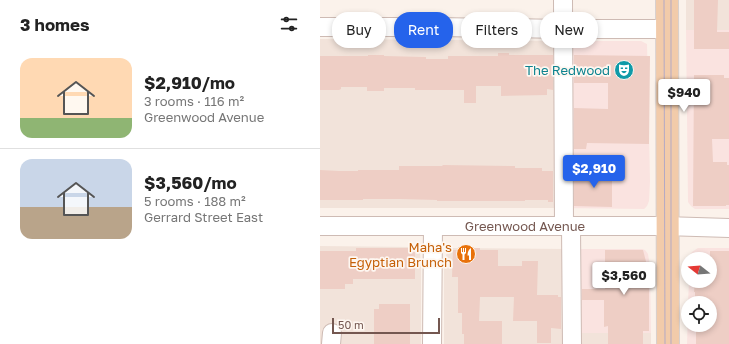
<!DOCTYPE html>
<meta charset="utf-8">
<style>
:root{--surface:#fff;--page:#f6f6f6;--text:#222;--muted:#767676;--line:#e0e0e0;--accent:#2563eb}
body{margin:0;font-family:"Golos Text",sans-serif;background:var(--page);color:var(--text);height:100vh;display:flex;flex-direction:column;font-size:15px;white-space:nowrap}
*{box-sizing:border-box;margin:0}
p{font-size:13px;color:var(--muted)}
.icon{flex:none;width:22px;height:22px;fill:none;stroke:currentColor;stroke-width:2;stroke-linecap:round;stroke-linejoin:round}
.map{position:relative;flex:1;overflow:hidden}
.drawer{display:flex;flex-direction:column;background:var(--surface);width:320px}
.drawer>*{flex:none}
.banner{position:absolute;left:12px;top:12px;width:337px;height:36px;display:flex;gap:8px}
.needle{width:26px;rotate:287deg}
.tools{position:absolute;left:361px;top:252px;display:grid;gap:8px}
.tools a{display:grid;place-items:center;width:36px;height:36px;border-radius:50%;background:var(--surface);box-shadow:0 2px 6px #0003;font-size:20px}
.scale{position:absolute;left:12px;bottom:10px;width:108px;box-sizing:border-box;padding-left:4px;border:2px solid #745750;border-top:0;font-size:11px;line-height:14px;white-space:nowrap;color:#745750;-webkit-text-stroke:3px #fef7f1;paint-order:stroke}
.price{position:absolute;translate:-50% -34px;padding:0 9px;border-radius:4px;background:#fff;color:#222;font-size:13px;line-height:26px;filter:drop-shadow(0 1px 2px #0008)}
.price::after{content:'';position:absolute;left:50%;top:24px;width:12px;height:9px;margin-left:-6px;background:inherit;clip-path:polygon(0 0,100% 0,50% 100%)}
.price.selected{background:var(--accent);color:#fff}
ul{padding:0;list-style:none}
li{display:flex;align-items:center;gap:12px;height:100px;padding:0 20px}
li+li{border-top:1px solid var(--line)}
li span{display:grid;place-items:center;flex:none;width:112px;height:80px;border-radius:12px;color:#555}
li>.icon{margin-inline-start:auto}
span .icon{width:48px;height:48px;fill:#fffc;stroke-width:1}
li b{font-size:17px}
h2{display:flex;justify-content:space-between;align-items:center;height:48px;padding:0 20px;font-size:17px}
.chip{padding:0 14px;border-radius:16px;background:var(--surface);box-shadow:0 2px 6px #0003;font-size:14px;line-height:36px}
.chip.selected{background:var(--accent);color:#fff}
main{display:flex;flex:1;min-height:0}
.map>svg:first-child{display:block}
.residential{fill:#f2e3da}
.commercial{fill:#fae3e0}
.building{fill:#eecec5}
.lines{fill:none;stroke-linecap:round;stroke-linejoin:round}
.minor-casing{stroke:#cebbb4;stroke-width:20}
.major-casing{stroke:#d8d0ce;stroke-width:24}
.minor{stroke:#fff;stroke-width:18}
.major{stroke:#f2cbaa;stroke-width:22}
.tram{stroke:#b3a9c5;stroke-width:1}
.labels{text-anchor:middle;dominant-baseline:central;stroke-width:3.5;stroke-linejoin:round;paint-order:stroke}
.culture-label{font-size:13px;fill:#0d838f;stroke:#fef7f1;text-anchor:end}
.street-label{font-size:13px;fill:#745750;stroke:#fef7f1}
.food-label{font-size:13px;fill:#c56008;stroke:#fef7f1;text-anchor:end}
</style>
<main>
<section class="drawer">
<h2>3 homes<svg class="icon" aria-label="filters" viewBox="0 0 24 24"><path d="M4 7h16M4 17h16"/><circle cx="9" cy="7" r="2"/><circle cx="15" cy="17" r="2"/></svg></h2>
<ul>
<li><span style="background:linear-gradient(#ffd9b3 75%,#8fb573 0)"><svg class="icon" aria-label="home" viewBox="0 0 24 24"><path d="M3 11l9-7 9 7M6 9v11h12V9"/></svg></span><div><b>$2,910/mo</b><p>3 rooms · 116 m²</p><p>Greenwood Avenue</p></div></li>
<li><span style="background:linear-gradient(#c9d6e8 60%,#b9a48a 0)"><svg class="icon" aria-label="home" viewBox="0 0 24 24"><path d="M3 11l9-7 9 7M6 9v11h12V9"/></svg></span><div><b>$3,560/mo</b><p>5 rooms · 188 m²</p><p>Gerrard Street East</p></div></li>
</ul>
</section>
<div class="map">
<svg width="409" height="344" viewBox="0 0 409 344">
<rect width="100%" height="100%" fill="#fbf2eb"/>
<path class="residential" d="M 366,0 L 409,0 L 409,30 L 366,30 Z
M 0,39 L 239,41 L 240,208 L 0,208 Z
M 0,246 L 91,247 L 100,253 L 101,266 L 101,344 L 0,344 Z
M 130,248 L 248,249 L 247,333 L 331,333 L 331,344 L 124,344 L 124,264 L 127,252 Z"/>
<path class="commercial" d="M 366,30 L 409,30 L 409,209 L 375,209 L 371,206 L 368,202 Z
M 239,41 L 321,41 L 327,44 L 330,181 L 329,201 L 327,206 L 324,209 L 240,208 Z
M 378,248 L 409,248 L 409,344 L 367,344 L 368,311 L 368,325 L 390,325 L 390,303 L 368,303 L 369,281 L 390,281 L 390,259 L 369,259 L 369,256 L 372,252 Z
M 248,249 L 322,249 L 325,250 L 328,254 L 330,267 L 331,333 L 247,333 Z"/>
<path class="building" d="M 374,0 L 398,0 L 397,32 L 409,32 L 409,49 L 374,49 Z
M 178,53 L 189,53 L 189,55 L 233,55 L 233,90 L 227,89 L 227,95 L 181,96 L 181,86 L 156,86 L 156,103 L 144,103 L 144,90 L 95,90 L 95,88 L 64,88 L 64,91 L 47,91 L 47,87 L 21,87 L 21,89 L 19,90 L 0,90 L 0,56 L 48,56 L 48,55 L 64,55 L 64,56 L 106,57 L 106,59 L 128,59 L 128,56 L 178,56 Z
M 254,55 L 330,56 L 329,144 L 267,143 L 266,149 L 254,149 L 254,108 L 288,109 L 288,83 L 254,83 Z
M 374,75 L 404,75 L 404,78 L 409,78 L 409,139 L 392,139 L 393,162 L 407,162 L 407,165 L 409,165 L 409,205 L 406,205 L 406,206 L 373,206 Z
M 123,165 L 195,166 L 195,168 L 222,168 L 222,171 L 233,171 L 233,202 L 228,202 L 228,200 L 205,200 L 205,201 L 117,201 L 117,200 L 80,199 L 43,199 L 43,200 L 0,200 L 0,170 L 19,171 L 38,171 L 38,170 L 79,170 L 79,166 L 122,166 Z
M 288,167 L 288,180 L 292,180 L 292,207 L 254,206 L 254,181 L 262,180 L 262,168 Z
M 36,248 L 95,248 L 95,279 L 33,279 L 33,284 L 25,284 L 25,289 L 0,289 L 0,251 L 36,251 Z
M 139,248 L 160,248 L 160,250 L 178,250 L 178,266 L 202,266 L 202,261 L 218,261 L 217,295 L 238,295 L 238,297 L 241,297 L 241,329 L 231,328 L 231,343 L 217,343 L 217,321 L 193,321 L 194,297 L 160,297 L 159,321 L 182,321 L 182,344 L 144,344 L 144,334 L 142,334 L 142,313 L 138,313 L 138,277 L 132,277 L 133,250 L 138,250 Z
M 285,250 L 323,250 L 329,273 L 329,331 L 323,331 L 323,344 L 288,344 L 288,326 L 284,327 L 284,300 L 262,300 L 262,289 L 285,289 Z
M 390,251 L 409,251 L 409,344 L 376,344 L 376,325 L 390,325 L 390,303 L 375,303 L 375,292 L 374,292 L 375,281 L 390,281 Z
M 59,304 L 90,304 L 90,344 L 54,344 L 54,309 L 59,309 Z"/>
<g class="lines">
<defs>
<g id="minor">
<path d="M 243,0 L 244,226"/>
<path d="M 0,27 L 118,27 L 243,29 L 347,29"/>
<path id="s1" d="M 0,226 L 344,226 L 409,228"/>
<path d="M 251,226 L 252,344"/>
<path d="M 11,344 L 12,333"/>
<path d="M 112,344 L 113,227"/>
</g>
<path id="major" d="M 347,0 L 348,344"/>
</defs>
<use href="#minor" class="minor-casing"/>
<use href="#major" class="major-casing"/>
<use href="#minor" class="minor"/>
<use href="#major" class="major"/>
<path class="tram" d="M 344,0 L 345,344
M 351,0 L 351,344"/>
</g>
<defs>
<symbol id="theatre-disc" viewBox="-11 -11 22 22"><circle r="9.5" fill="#0f9aa8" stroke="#fef7f1"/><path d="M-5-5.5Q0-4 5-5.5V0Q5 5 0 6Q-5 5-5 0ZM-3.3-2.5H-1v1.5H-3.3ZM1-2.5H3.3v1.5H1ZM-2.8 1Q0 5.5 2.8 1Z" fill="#fff"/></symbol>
<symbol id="restaurant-disc" viewBox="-11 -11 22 22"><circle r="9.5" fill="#e8710a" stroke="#fef7f1"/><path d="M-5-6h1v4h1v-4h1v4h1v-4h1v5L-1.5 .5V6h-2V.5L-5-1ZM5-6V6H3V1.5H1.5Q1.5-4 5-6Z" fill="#fff"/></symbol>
</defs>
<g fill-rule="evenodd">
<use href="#theatre-disc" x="293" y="59" width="22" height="22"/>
<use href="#restaurant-disc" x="135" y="243" width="22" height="22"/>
</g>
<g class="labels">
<g class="culture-label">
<text x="290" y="70">The Redwood</text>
</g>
<g class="street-label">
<text stroke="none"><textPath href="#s1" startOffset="205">Greenwood Avenue</textPath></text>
</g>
<g class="food-label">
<text x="132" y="247">Maha's<tspan x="132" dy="15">Egyptian Brunch</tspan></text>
</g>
</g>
</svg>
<div class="tools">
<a><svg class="needle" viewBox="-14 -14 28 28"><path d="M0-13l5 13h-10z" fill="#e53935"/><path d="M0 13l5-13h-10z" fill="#767676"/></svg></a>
<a><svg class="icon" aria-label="locate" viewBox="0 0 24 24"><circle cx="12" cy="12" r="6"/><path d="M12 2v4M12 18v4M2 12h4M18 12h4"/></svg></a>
</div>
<div class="scale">50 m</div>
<b class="price" style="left:364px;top:113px">$940</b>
<b class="price selected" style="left:274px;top:189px">$2,910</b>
<b class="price" style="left:304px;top:296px">$3,560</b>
<div class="banner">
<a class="chip">Buy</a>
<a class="chip selected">Rent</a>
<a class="chip">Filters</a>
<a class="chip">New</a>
</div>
</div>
</main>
